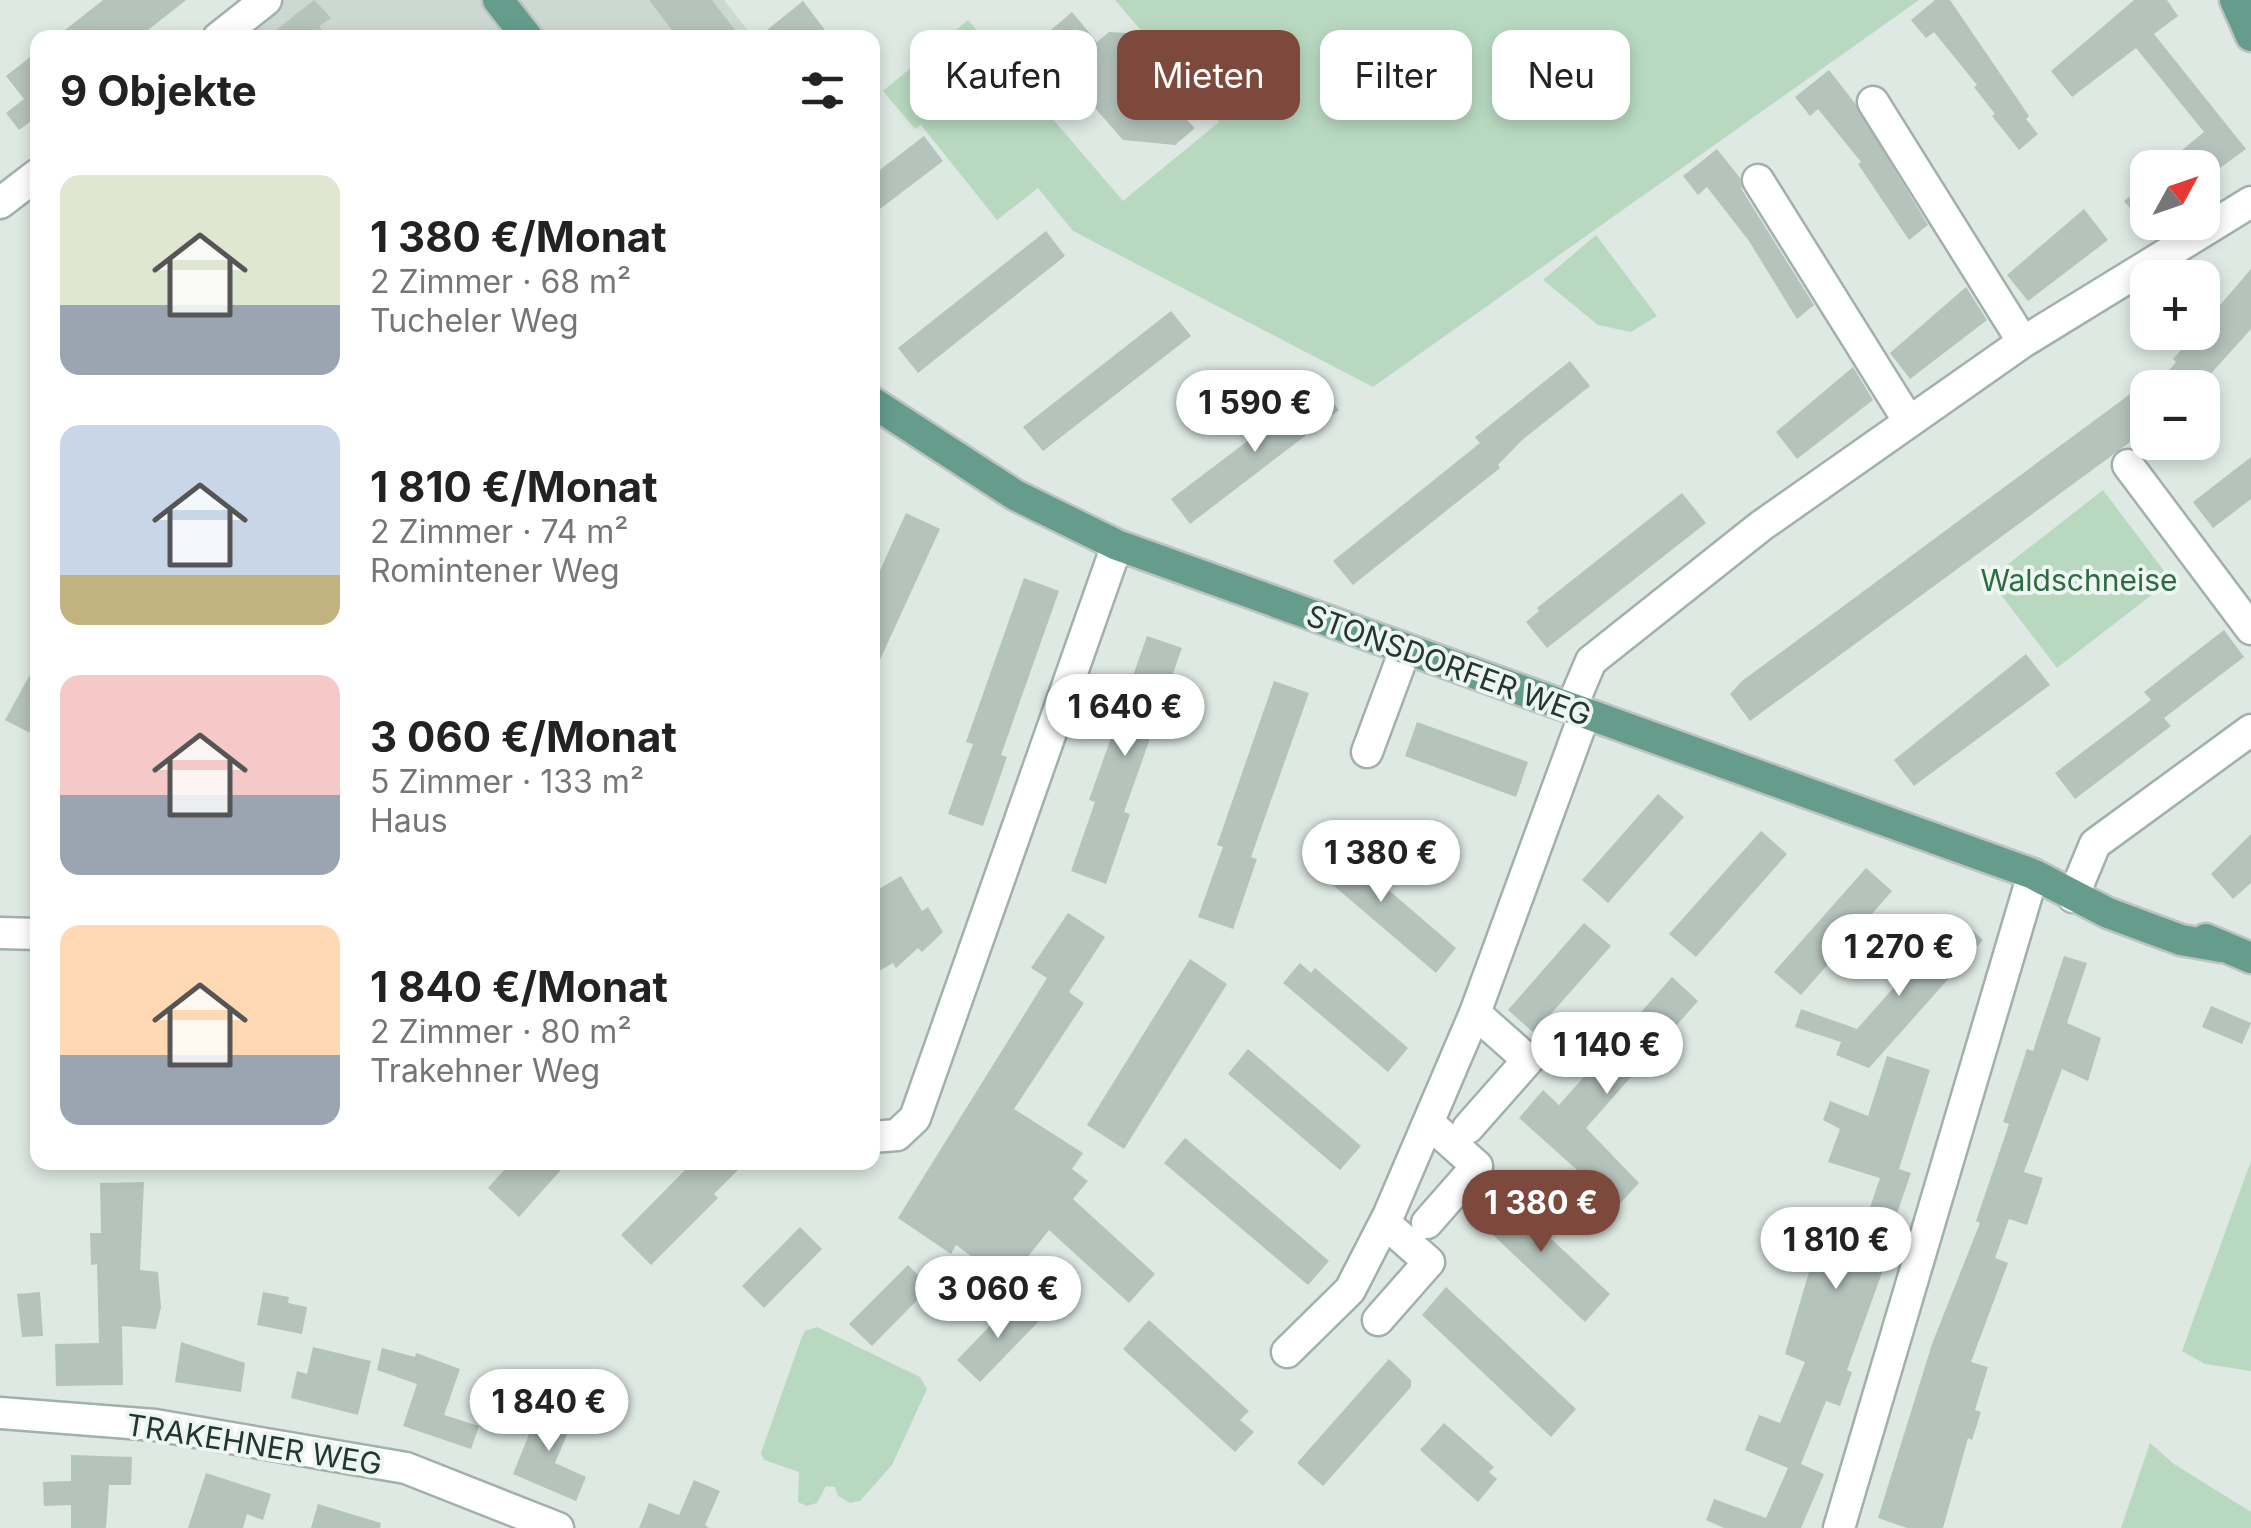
<!DOCTYPE html>
<html lang="de">
<meta charset="utf-8">
<style>
:root{--surface:#fff;--page:#f2f2f2;--text:#222;--muted:#767676;--accent:#7c493c}
body{margin:0;font-family:Inter,sans-serif;background:var(--page);color:var(--text);height:100vh;display:flex;flex-direction:column;font-size:38px;white-space:nowrap}
*{box-sizing:border-box;margin:0}
p{font-size:32px;color:var(--muted)}
.icon{flex:none;width:55px;height:55px;fill:none;stroke:currentColor;stroke-width:2;stroke-linecap:round;stroke-linejoin:round}
.map{position:relative;flex:1;overflow:hidden}
.sheet{position:absolute;left:30px;top:30px;width:850px;height:1140px;display:flex;flex-direction:column;background:var(--surface);border-radius:20px;box-shadow:0 5px 15px #0003}
.sheet>*{flex:none}
.banner{position:absolute;left:910px;top:30px;width:950px;height:90px;display:flex;gap:20px}
.needle{width:65px;rotate:50deg}
.fabs{position:absolute;left:2130px;top:150px;display:grid;gap:20px}
.fabs a{display:grid;place-items:center;width:90px;height:90px;border-radius:20px;background:var(--surface);box-shadow:0 5px 15px #0003;font-size:50px}
.price{position:absolute;translate:-50% -85px;padding:0 22px;border-radius:35px;background:#fff;color:#222;font-size:32px;line-height:65px;filter:drop-shadow(0 2px 5px #0008)}
.price::after{content:'';position:absolute;left:50%;top:60px;width:30px;height:22px;margin-left:-15px;background:inherit;clip-path:polygon(0 0,100% 0,50% 100%)}
.price.on{background:var(--accent);color:#fff}
ul{padding:0;list-style:none}
li{display:flex;align-items:center;gap:30px;height:250px;padding:0 30px}
li span{display:grid;place-items:center;flex:none;width:280px;height:200px;border-radius:20px;color:#555}
li>.icon{margin-inline-start:auto}
span .icon{width:120px;height:120px;fill:#fffc;stroke-width:1}
li b{font-size:42px}
h2{display:flex;justify-content:space-between;align-items:center;height:120px;padding:0 30px;font-size:42px}
.chip{padding:0 35px;border-radius:20px;background:var(--surface);box-shadow:0 5px 15px #0003;font-size:35px;line-height:90px}
.chip.on{background:var(--accent);color:#fff}
.map>svg:first-child{display:block}
.built{fill:#ccd8d2}
.green{fill:#b8d9c0}
.building{fill:#b4c3bc}
.lines{fill:none;stroke-linecap:round;stroke-linejoin:round}
.minor-casing{stroke:#a2b0aa;stroke-width:35}
.major-casing{stroke:#bcc3c1;stroke-width:35}
.minor{stroke:#fff;stroke-width:30}
.major{stroke:#659c8c;stroke-width:30}
.labels{text-anchor:middle;dominant-baseline:central;stroke-width:8;stroke-linejoin:round;paint-order:stroke}
.park-label{font-size:30px;fill:#2e6b43;stroke:#eef6f2}
.street-label{font-size:30px;fill:#213730;stroke:#eef6f2}
</style>
<div class="map">
<svg width="2251" height="1528" viewBox="0 0 2251 1528">
<rect width="100%" height="100%" fill="#dee9e3"/>
<path class="built" d="M 271,0 L 724,0 L 753,37 L 222,38 Z"/>
<path class="green" d="M 1115,0 L 1919,0 L 1373,387 L 1073,231 L 1038,188 L 997,220 L 921,125 L 915,129 L 883,91 L 968,20 L 1123,201 L 1219,122 Z
M 1596,235 L 1657,316 L 1631,332 L 1598,325 L 1543,280 Z
M 2103,490 L 2171,580 L 2057,668 L 1989,579 Z
M 2251,1161 L 2251,1371 L 2205,1364 L 2182,1351 Z
M 817,1327 L 920,1377 L 927,1389 L 892,1465 L 860,1501 L 850,1503 L 838,1496 L 835,1487 L 826,1486 L 817,1503 L 806,1506 L 798,1502 L 799,1472 L 764,1460 L 761,1453 L 801,1339 L 805,1331 Z
M 2150,1443 L 2174,1464 L 2251,1512 L 2251,1528 L 2121,1528 Z"/>
<path class="building" d="M 103,0 L 186,0 L 138,38 L 55,38 Z
M 314,0 L 331,18 L 319,26 L 328,38 L 266,38 Z
M 649,0 L 712,0 L 741,38 L 678,38 Z
M 1935,0 L 1950,0 L 2029,116 L 2026,119 L 2038,134 L 2019,150 L 1992,116 L 1995,114 L 1974,87 L 1977,85 L 1934,32 L 1926,38 L 1911,20 Z
M 2134,0 L 2167,0 L 2178,16 L 2154,34 L 2246,149 L 2202,181 L 2202,168 L 2160,168 L 2204,132 L 2136,48 L 2072,97 L 2051,71 Z
M 803,1 L 831,38 L 757,38 Z
M 1072,12 L 1097,42 L 1109,32 L 1127,33 L 1175,91 L 1180,87 L 1189,98 L 1187,120 L 1195,128 L 1175,145 L 1123,140 L 1037,42 Z
M 38,51 L 38,116 L 19,130 L 6,113 L 24,99 L 6,76 Z
M 1829,70 L 1854,102 L 1928,225 L 1909,240 L 1858,164 L 1861,162 L 1818,109 L 1810,116 L 1795,97 Z
M 924,136 L 943,161 L 872,215 L 872,176 Z
M 1717,149 L 1740,178 L 1742,190 L 1814,305 L 1797,319 L 1749,241 L 1707,187 L 1698,195 L 1683,176 Z
M 2148,182 L 2148,230 L 2124,201 Z
M 2084,209 L 2108,240 L 2028,301 L 2007,275 Z
M 1046,231 L 1065,256 L 918,373 L 898,348 Z
M 2251,269 L 2251,329 L 2198,388 L 2180,388 L 2165,375 L 2176,362 L 2173,359 L 2197,332 L 2202,332 L 2202,326 Z
M 1966,287 L 1987,320 L 1910,379 L 1890,353 Z
M 1171,311 L 1191,336 L 1043,451 L 1023,427 Z
M 1570,361 L 1590,386 L 1522,440 L 1498,465 L 1500,468 L 1353,585 L 1333,561 L 1480,443 L 1475,437 Z
M 1853,367 L 1873,400 L 1797,459 L 1776,432 Z
M 1320,386 L 1339,410 L 1190,524 L 1171,499 Z
M 2137,389 L 2148,403 L 2148,428 L 2133,440 L 1750,721 L 1730,694 L 1742,681 Z
M 2251,457 L 2251,499 L 2213,528 L 2193,502 Z
M 1682,493 L 1706,523 L 1547,648 L 1526,622 L 1539,611 L 1537,608 Z
M 906,513 L 940,529 L 872,677 L 872,588 Z
M 1024,578 L 1059,591 L 1001,755 L 1007,757 L 983,826 L 948,814 L 973,744 L 966,742 Z
M 2224,630 L 2244,657 L 2164,718 L 2171,726 L 2075,799 L 2055,773 L 2151,700 L 2144,692 Z
M 1147,636 L 1182,648 L 1124,812 L 1130,814 L 1106,884 L 1071,871 L 1095,802 L 1089,800 Z
M 2026,654 L 2050,685 L 1914,786 L 1894,760 Z
M 38,660 L 38,737 L 5,720 Z
M 1274,681 L 1309,693 L 1251,857 L 1257,859 L 1233,929 L 1198,917 L 1223,847 L 1217,845 Z
M 1417,722 L 1528,762 L 1516,797 L 1405,756 Z
M 1658,794 L 1684,817 L 1608,903 L 1582,880 Z
M 1761,831 L 1787,854 L 1696,957 L 1669,934 Z
M 2251,834 L 2251,883 L 2233,899 L 2211,874 Z
M 1327,837 L 1456,948 L 1436,973 L 1306,862 Z
M 1866,868 L 1892,891 L 1801,995 L 1774,972 Z
M 901,876 L 922,911 L 928,907 L 943,932 L 922,952 L 918,948 L 896,968 L 893,963 L 872,975 L 872,893 Z
M 1068,913 L 1105,937 L 1069,992 L 1084,1003 L 1014,1109 L 1083,1153 L 1072,1169 L 1088,1181 L 1073,1199 L 1155,1274 L 1129,1303 L 1049,1230 L 1007,1283 L 956,1245 L 951,1254 L 898,1218 L 1047,978 L 1031,968 Z
M 1957,916 L 1983,940 L 1869,1068 L 1836,1055 L 1841,1042 L 1795,1027 L 1801,1009 L 1857,1029 Z
M 1584,923 L 1611,946 L 1534,1033 L 1508,1010 Z
M 2064,956 L 2087,963 L 2067,1023 L 2101,1038 L 2088,1081 L 2062,1069 L 2024,1172 L 2043,1178 L 2027,1225 L 2009,1219 L 1995,1258 L 2008,1263 L 1971,1362 L 1988,1367 L 1975,1410 L 1981,1412 L 1972,1440 L 1968,1438 L 1943,1528 L 1907,1528 L 1878,1518 L 1932,1344 L 1980,1223 L 1976,1221 L 2009,1124 L 2003,1122 L 2027,1049 L 2033,1051 Z
M 1190,959 L 1227,984 L 1124,1149 L 1087,1125 Z
M 1300,963 L 1311,973 L 1315,968 L 1408,1048 L 1388,1072 L 1283,983 Z
M 1672,977 L 1698,1001 L 1586,1128 L 1639,1183 L 1614,1210 L 1581,1181 L 1585,1177 L 1519,1118 L 1543,1090 L 1559,1105 Z
M 2211,1006 L 2251,1023 L 2242,1044 L 2202,1027 Z
M 1248,1049 L 1361,1146 L 1340,1170 L 1228,1074 Z
M 1887,1056 L 1930,1070 L 1899,1169 L 1911,1173 L 1879,1265 L 1884,1267 L 1847,1370 L 1852,1372 L 1840,1406 L 1826,1401 L 1801,1464 L 1824,1474 L 1801,1528 L 1724,1528 L 1706,1520 L 1714,1499 L 1766,1518 L 1788,1468 L 1745,1450 L 1759,1415 L 1780,1423 L 1805,1362 L 1785,1354 L 1827,1210 L 1864,1225 L 1880,1178 L 1828,1162 L 1840,1129 L 1823,1120 L 1830,1101 L 1868,1116 Z
M 1185,1138 L 1329,1261 L 1308,1285 L 1164,1163 Z
M 511,1162 L 568,1162 L 519,1217 L 488,1188 Z
M 693,1162 L 746,1162 L 714,1194 L 718,1198 L 651,1265 L 621,1235 Z
M 144,1182 L 140,1270 L 158,1272 L 161,1307 L 156,1329 L 122,1326 L 123,1385 L 56,1386 L 55,1344 L 99,1343 L 97,1264 L 91,1265 L 90,1233 L 101,1233 L 100,1183 Z
M 1497,1188 L 1610,1294 L 1585,1322 L 1472,1215 Z
M 800,1227 L 822,1249 L 764,1308 L 742,1286 Z
M 908,1265 L 930,1287 L 872,1346 L 849,1324 Z
M 1446,1287 L 1576,1409 L 1551,1437 L 1422,1315 Z
M 40,1292 L 43,1336 L 22,1337 L 17,1294 Z
M 263,1292 L 289,1297 L 288,1303 L 307,1307 L 302,1334 L 257,1325 Z
M 1015,1300 L 1038,1322 L 980,1382 L 957,1360 Z
M 1149,1320 L 1249,1411 L 1240,1420 L 1254,1432 L 1235,1452 L 1123,1349 Z
M 181,1342 L 245,1363 L 241,1392 L 175,1382 Z
M 313,1347 L 371,1361 L 358,1415 L 291,1398 L 297,1371 L 307,1374 Z
M 382,1348 L 415,1357 L 416,1353 L 460,1369 L 444,1415 L 479,1426 L 471,1449 L 403,1426 L 417,1384 L 377,1370 Z
M 1389,1359 L 1411,1380 L 1411,1387 L 1323,1486 L 1297,1463 Z
M 542,1402 L 575,1416 L 555,1463 L 586,1477 L 576,1501 L 513,1474 Z
M 1444,1423 L 1494,1467 L 1489,1472 L 1497,1479 L 1478,1502 L 1420,1450 Z
M 71,1455 L 132,1457 L 131,1485 L 109,1485 L 106,1528 L 71,1528 L 71,1505 L 44,1506 L 43,1482 L 71,1481 Z
M 206,1473 L 271,1494 L 263,1520 L 247,1514 L 243,1528 L 188,1528 Z
M 694,1480 L 720,1491 L 705,1525 L 709,1528 L 639,1528 L 649,1503 L 679,1515 Z
M 318,1504 L 381,1523 L 380,1528 L 311,1528 Z"/>
<g class="lines">
<defs>
<path id="minor" d="M 218,38 L 266,0
M 1873,102 L 2023,342
M 1758,180 L 1908,420
M 0,203 L 38,174
M 2128,465 L 2251,629
M 1571,708 L 1591,661 L 1761,526 L 2023,342 L 2251,202
M 1367,752 L 1405,650
M 2073,897 L 2095,844 L 2251,730
M 0,933 L 38,934
M 1468,1128 L 1528,1060 L 1475,1013
M 872,1137 L 897,1135 L 915,1118 L 1117,545
M 1427,1223 L 1477,1166 L 1430,1124
M 1378,1320 L 1429,1262 L 1385,1223
M 1287,1352 L 1350,1290 L 1389,1214 L 1475,1013 L 1585,713
M 0,1413 L 155,1425 L 406,1468 L 558,1528
M 1839,1528 L 2033,874"/>
<path id="major" d="M 498,0 L 528,38
M 2235,0 L 2251,36
M 872,402 L 1015,495 L 1117,545 L 2033,874 L 2108,913 L 2181,940 L 2221,947
M 2206,939 L 2251,958"/>
</defs>
<use href="#minor" class="minor-casing"/>
<use href="#major" class="major-casing"/>
<use href="#minor" class="minor"/>
<use href="#major" class="major"/>
</g>
<g class="labels">
<g class="park-label">
<text x="2079" y="580">Waldschneise</text>
</g>
<g class="street-label">
<text transform="translate(1449 665) rotate(20)">STONSDORFER WEG</text>
<text transform="translate(254 1444) rotate(9)">TRAKEHNER WEG</text>
</g>
</g>
</svg>
<div class="fabs">
<a><svg class="needle" viewBox="-14 -14 28 28"><path d="M0-13l5 13h-10z" fill="#e53935"/><path d="M0 13l5-13h-10z" fill="#767676"/></svg></a>
<a>+</a>
<a>−</a>
</div>
<b class="price" style="left:1255px;top:455px">1 590 €</b>
<b class="price" style="left:1125px;top:759px">1 640 €</b>
<b class="price" style="left:1381px;top:905px">1 380 €</b>
<b class="price" style="left:1899px;top:999px">1 270 €</b>
<b class="price" style="left:1607px;top:1097px">1 140 €</b>
<b class="price on" style="left:1541px;top:1255px">1 380 €</b>
<b class="price" style="left:1836px;top:1292px">1 810 €</b>
<b class="price" style="left:998px;top:1341px">3 060 €</b>
<b class="price" style="left:549px;top:1454px">1 840 €</b>
<div class="banner">
<a class="chip">Kaufen</a>
<a class="chip on">Mieten</a>
<a class="chip">Filter</a>
<a class="chip">Neu</a>
</div>
<section class="sheet">
<h2>9 Objekte<svg class="icon" aria-label="filters" viewBox="0 0 24 24"><path d="M4 7h16M4 17h16"/><circle cx="9" cy="7" r="2"/><circle cx="15" cy="17" r="2"/></svg></h2>
<ul>
<li><span style="background:linear-gradient(#dfe7d0 65%,#9aa5b1 0)"><svg class="icon" aria-label="home" viewBox="0 0 24 24"><path d="M3 11l9-7 9 7M6 9v11h12V9"/></svg></span><div><b>1 380 €/Monat</b><p>2 Zimmer · 68 m²</p><p>Tucheler Weg</p></div></li>
<li><span style="background:linear-gradient(#c9d6e8 75%,#c2b280 0)"><svg class="icon" aria-label="home" viewBox="0 0 24 24"><path d="M3 11l9-7 9 7M6 9v11h12V9"/></svg></span><div><b>1 810 €/Monat</b><p>2 Zimmer · 74 m²</p><p>Romintener Weg</p></div></li>
<li><span style="background:linear-gradient(#f6c9c9 60%,#9aa5b1 0)"><svg class="icon" aria-label="home" viewBox="0 0 24 24"><path d="M3 11l9-7 9 7M6 9v11h12V9"/></svg></span><div><b>3 060 €/Monat</b><p>5 Zimmer · 133 m²</p><p>Haus</p></div></li>
<li><span style="background:linear-gradient(#ffd9b3 65%,#9aa5b1 0)"><svg class="icon" aria-label="home" viewBox="0 0 24 24"><path d="M3 11l9-7 9 7M6 9v11h12V9"/></svg></span><div><b>1 840 €/Monat</b><p>2 Zimmer · 80 m²</p><p>Trakehner Weg</p></div></li>
</ul>
</section>
</div>
